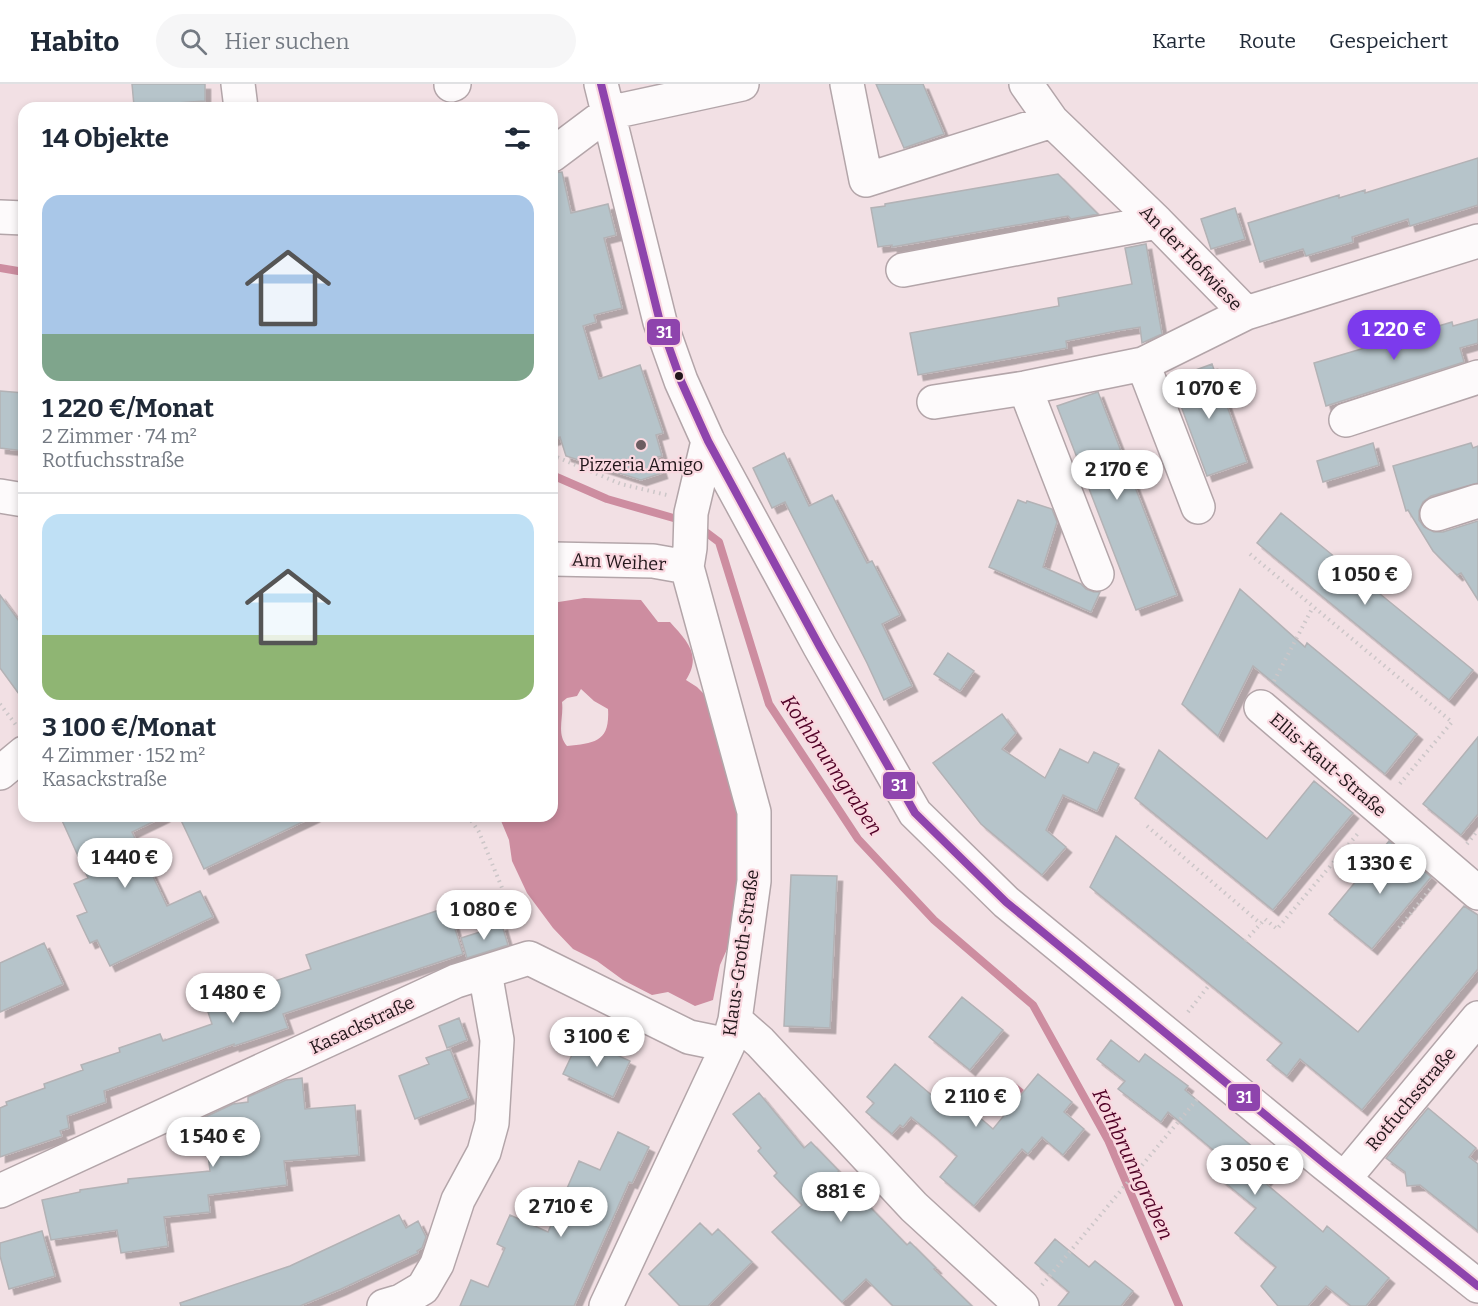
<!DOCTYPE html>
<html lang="de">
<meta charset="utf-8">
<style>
:root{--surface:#fff;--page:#f6f6f7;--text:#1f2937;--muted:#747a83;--line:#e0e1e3;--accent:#7c3aed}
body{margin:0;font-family:Bitter,serif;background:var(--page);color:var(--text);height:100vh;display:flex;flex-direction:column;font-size:22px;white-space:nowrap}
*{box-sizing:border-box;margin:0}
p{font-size:20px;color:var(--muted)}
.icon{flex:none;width:33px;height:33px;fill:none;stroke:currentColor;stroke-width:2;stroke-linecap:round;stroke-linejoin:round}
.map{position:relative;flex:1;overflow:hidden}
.sheet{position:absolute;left:18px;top:18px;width:540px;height:720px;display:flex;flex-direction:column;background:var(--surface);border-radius:18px;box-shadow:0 3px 9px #0003}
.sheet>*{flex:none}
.price{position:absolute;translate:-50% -51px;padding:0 14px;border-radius:21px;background:#fff;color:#222;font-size:20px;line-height:39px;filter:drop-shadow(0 2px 3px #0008)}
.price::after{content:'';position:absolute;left:50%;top:36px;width:18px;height:14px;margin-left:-9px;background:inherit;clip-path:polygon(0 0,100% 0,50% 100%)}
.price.on{background:var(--accent);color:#fff}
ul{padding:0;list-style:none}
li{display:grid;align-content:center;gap:12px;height:318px;padding:0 24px}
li+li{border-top:2px solid var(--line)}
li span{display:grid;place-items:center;height:186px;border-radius:18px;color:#555}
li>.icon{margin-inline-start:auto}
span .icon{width:108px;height:108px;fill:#fffc;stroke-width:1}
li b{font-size:26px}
h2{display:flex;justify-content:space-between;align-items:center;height:72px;padding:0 24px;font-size:26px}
header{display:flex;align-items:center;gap:36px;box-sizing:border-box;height:84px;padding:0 30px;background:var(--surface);border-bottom:2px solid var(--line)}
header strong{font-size:28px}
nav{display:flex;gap:33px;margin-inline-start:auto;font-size:21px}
.search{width:420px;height:54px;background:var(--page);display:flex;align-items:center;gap:15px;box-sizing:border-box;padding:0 21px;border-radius:33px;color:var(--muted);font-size:22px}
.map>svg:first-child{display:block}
.water{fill:#cd8da0;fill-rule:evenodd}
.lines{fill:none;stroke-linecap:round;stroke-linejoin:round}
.stream{stroke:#cd8da0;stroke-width:8}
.building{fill:#b6c4ca;stroke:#b3b2b5;stroke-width:1.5;filter:url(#shadow)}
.minor-casing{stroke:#b3a5a9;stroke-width:36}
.path{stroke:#ccc6c8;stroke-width:4;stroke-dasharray:1.5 4.5;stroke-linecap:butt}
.minor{stroke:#fdfafb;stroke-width:33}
.bus-1-casing{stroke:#fad8e0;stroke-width:12}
.bus-1{stroke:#8e44ad;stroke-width:8}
.bus-dot{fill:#22161a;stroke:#fad8e0;stroke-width:2}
.poi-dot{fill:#6b5d61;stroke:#fad8e0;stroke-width:2}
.labels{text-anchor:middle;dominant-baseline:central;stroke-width:4.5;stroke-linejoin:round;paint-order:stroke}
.street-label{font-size:18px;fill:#22161a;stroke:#fad8e0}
.poi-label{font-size:18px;fill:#22161a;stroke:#fad8e0}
.water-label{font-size:20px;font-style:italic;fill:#520227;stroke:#fad8e0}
.line-badge{stroke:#fad8e0;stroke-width:2}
.badge-label{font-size:16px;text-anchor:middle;font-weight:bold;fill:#fff}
</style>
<header>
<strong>Habito</strong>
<div class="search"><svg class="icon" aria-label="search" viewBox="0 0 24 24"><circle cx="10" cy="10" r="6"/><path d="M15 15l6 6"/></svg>Hier suchen</div>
<nav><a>Karte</a><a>Route</a><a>Gespeichert</a></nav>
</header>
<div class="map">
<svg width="1478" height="1222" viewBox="0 0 1478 1222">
<defs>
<filter id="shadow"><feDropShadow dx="5.5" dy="5.5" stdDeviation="0" flood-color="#0004"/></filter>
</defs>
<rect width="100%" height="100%" fill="#f2e0e4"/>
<path class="water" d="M 584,514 L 641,516 L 658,538 L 670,538 C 687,557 702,571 686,596 L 697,603 L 705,611 L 716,635 L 739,734 L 737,829 L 732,854 L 720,881 L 713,916 L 695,922 L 668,908 L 652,911 L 623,896 L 597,877 L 573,865 L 553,844 L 527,809 L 512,777 L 509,756 L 499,732 L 552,732 L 552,519 ZM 581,605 L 594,617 L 608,625 C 610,658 595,659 567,662 C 556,649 564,634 562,618 L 567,614 L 577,612 Z
M 1014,998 L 1024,1006 L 1004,1030 L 994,1022 Z"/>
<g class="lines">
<path class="stream" d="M 0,184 L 24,188
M 552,391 L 607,415 L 684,437
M 699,443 L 719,458 L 769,620 L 858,755 L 934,836 L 1033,921 L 1108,1056 L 1179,1222"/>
</g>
<path class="building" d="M 132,0 L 205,0 L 205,17 L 134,22 Z
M 876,0 L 923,0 L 944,50 L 904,64 Z
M 1478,74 L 1478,121 L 1410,142 L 1408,135 L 1352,153 L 1353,158 L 1306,172 L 1303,165 L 1260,178 L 1248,139 L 1339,111 L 1339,114 L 1365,106 L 1365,109 Z
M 562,88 L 571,129 L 608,120 L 616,151 L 604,154 L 622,224 L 594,231 L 596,238 L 583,242 L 599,295 L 640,281 L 663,349 L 656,351 L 662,372 L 657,373 L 662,389 L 641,396 L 566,372 L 560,353 L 552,356 L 552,89 Z
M 1058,90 L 1098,130 L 1071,135 L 1068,132 L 892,163 L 892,161 L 878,163 L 871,124 L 885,122 L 885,120 Z
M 1235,124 L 1245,155 L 1211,165 L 1201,135 Z
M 1146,160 L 1162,250 L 1142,259 L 1140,243 L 1116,247 L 1066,257 L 1067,264 L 918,291 L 910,249 L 1059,222 L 1058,214 L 1132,200 L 1125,164 Z
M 1478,235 L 1478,259 L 1460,264 L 1464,278 L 1326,322 L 1314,279 L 1452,238 L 1453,242 Z
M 1212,280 L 1247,378 L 1207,392 L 1171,295 Z
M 0,307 L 24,309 L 24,367 L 0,364 Z
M 1098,308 L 1177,511 L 1136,526 L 1057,322 Z
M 1373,359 L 1379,381 L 1323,398 L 1317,377 Z
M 1471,359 L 1473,364 L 1478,362 L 1478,399 L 1431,412 L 1423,418 L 1419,427 L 1419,436 L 1424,443 L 1434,448 L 1443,448 L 1478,437 L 1478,516 L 1461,489 L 1457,491 L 1433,467 L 1408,426 L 1406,427 L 1393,382 Z
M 784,369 L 809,422 L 832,411 L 867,479 L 872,477 L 900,531 L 882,540 L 912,602 L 884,616 L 867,579 L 785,418 L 772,424 L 753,384 Z
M 1018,416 L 1026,419 L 1027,417 L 1052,425 L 1057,438 L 1043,483 L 1081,500 L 1086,505 L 1094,508 L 1100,508 L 1091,528 L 989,483 Z
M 1281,429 L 1473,586 L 1449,616 L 1257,459 Z
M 1240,505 L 1305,563 L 1307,559 L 1417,650 L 1385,690 L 1253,582 L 1218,652 L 1182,620 Z
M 0,511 L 24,544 L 24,617 L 0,584 Z
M 948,569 L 974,587 L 960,607 L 934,590 Z
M 1002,630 L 1016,649 L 1002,665 L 1045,694 L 1060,665 L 1088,679 L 1094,668 L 1119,680 L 1097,727 L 1063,711 L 1046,746 L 1066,763 L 1042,791 L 981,740 L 933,679 Z
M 1478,653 L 1478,730 L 1461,751 L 1423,720 Z
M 1159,666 L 1267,755 L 1314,697 L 1353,729 L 1273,826 L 1135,714 Z
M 60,732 L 165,732 L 132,748 L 167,822 L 200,807 L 213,833 L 110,882 L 97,856 L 90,859 L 77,832 L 87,828 L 74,800 L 88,794 Z
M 179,732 L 315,732 L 204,785 Z
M 1116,752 L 1358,948 L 1464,822 L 1478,831 L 1478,885 L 1362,1026 L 1300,975 L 1287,992 L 1267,976 L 1282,959 L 1090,803 Z
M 1389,757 L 1431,793 L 1372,865 L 1329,830 Z
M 791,791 L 837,792 L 830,944 L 784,942 Z
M 448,823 L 463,870 L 283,930 L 288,944 L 234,962 L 234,960 L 104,1007 L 106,1018 L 67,1032 L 69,1044 L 60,1047 L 62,1052 L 0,1073 L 0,1024 L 7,1021 L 6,1018 L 45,1004 L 44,1000 L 83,986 L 81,981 L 120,968 L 119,964 L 160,950 L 163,957 L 212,940 L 208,928 L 274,905 L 272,898 L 311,885 L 306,871 Z
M 502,841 L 508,861 L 467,874 L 461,854 Z
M 44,859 L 63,900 L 0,928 L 0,879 Z
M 962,913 L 1003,946 L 970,986 L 929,953 Z
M 459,934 L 467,956 L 447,964 L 439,942 Z
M 580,954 L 630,977 L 613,1013 L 563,990 Z
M 1111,956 L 1139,978 L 1145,970 L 1188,1002 L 1185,1006 L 1255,1065 L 1254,1067 L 1266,1076 L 1258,1086 L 1268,1093 L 1264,1098 L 1323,1148 L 1327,1142 L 1389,1194 L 1366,1222 L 1351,1222 L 1326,1202 L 1308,1222 L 1278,1222 L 1261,1202 L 1276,1183 L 1235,1149 L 1256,1124 L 1212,1088 L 1224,1075 L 1168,1028 L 1161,1038 L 1118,1005 L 1125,997 L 1097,975 Z
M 450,965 L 469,1014 L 415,1035 L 399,992 L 429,980 L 426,974 Z
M 895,980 L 942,1020 L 951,1009 L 993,1045 L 1038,990 L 1072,1018 L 1064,1028 L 1084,1045 L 1063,1071 L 1042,1053 L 1028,1070 L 1022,1065 L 974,1122 L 940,1093 L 957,1072 L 933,1051 L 911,1033 L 903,1043 L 900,1041 L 892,1050 L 866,1028 L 874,1019 L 867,1013 Z
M 302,994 L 305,1025 L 355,1021 L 359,1071 L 284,1077 L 287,1101 L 208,1111 L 210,1128 L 164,1133 L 168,1162 L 121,1169 L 117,1146 L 51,1156 L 42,1116 L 80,1108 L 80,1106 L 128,1099 L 128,1095 L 210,1087 L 205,1047 L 201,1035 L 233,1020 L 248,1018 L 248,1013 L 286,996 Z
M 759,1009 L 804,1064 L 811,1058 L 839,1087 L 837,1089 L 907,1161 L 910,1158 L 936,1184 L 934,1185 L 972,1222 L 893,1222 L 866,1195 L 842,1218 L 772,1148 L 802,1121 L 774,1092 L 777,1089 L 758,1067 L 761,1064 L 733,1030 Z
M 1428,1024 L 1476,1064 L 1469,1073 L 1478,1080 L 1478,1147 L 1420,1101 L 1407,1102 L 1405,1088 L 1386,1074 Z
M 618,1048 L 649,1063 L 632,1099 L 629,1098 L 574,1222 L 460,1222 L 471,1196 L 488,1203 L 505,1164 L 497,1160 L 510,1131 L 548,1148 L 579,1077 L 600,1086 Z
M 399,1131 L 406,1144 L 418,1137 L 426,1153 L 422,1164 L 417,1167 L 418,1169 L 341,1205 L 300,1222 L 181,1222 L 180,1219 L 290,1182 Z
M 700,1139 L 712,1151 L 718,1145 L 752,1178 L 708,1222 L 680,1222 L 649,1190 Z
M 42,1147 L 55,1192 L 9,1205 L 0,1172 L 0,1159 Z
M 1055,1155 L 1089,1183 L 1095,1177 L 1133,1207 L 1121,1222 L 1058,1222 L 1069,1208 L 1035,1179 Z"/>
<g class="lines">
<defs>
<path id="minor" d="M 238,0 L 241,24
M 601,0 L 660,238 L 681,297 L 708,357 L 820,563 L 915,729 L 1006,818 L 1325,1080 L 1478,1202
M 847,0 L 866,96 L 1052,37
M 451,1 L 454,0
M 552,71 L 608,29 L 742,0
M 0,133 L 24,134
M 903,186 L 1157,138
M 1246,229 L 1478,157
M 1143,280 L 1198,423
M 1025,304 L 1097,490
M 934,318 L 1025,304 L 1143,280 L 1246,229 L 1157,138 L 1052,37 L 1026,0
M 1346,336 L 1478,293
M 0,412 L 24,416
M 1437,430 L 1478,417
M 552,475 L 653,477 L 687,483
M 1261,623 L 1478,809
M 0,689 L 24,669
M 735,936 L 760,958 L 914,1123 L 1022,1222
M 1344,1095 L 1478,934
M 0,1107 L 456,897 L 529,874 L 689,953 L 728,961
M 384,1222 L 401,1217 L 423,1204 L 437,1180 L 458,1116 L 484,1068 L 492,1039 L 497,956 L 485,888
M 606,1222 L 728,961 L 735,936 L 754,797 L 754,728 L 687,483 L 690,464 L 691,429 L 708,357"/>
</defs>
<use href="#minor" class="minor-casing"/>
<path class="path" d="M 552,371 L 621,400 L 667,411
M 1250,470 L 1452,638 L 1398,702
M 1274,597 L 1313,523
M 0,620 L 16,641
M 468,732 L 479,748 L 519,845
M 1147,742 L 1261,840
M 1467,760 L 1478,746
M 1399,844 L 1430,805
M 1245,857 L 1265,835 L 1277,845 L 1360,747
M 1188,928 L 1210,900
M 1042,1201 L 1199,1013"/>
<use href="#minor" class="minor"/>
<defs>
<path id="bus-1" d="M 601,0 L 660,238 L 681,297 L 708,357 L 820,563 L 915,729 L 1006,818 L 1325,1080 L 1478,1202"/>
</defs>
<use href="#bus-1" class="bus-1-casing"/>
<use href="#bus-1" class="bus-1"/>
</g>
<circle class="bus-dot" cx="679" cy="292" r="5"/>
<circle class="poi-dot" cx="641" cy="361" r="6"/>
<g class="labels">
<g class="street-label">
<text transform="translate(1191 174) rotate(46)">An der Hofwiese</text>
<text transform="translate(619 478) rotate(3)">Am Weiher</text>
<text transform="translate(1328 681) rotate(41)">Ellis-Kaut-Straße</text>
<text transform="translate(741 869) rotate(-82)">Klaus-Groth-Straße</text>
<text transform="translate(362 941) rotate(-25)">Kasackstraße</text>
<text transform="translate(1411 1015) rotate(-50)">Rotfuchsstraße</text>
</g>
<g class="poi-label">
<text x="641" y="381">Pizzeria Amigo</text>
</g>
<g class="water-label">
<text transform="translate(832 681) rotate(56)">Kothbrunngraben</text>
<text transform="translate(1133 1080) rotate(65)">Kothbrunngraben</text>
</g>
</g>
<g class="line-badge">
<rect x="646" y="234" width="35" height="28" rx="6" fill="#8e44ad"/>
<rect x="882" y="687" width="34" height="29" rx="6" fill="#8e44ad"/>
<rect x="1227" y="999" width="34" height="29" rx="6" fill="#8e44ad"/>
</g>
<g class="badge-label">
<text x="664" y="254">31</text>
<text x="899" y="707">31</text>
<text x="1244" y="1019">31</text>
</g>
</svg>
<b class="price on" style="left:1394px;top:277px">1 220 €</b>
<b class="price" style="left:1209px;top:336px">1 070 €</b>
<b class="price" style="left:1117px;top:417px">2 170 €</b>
<b class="price" style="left:1365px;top:522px">1 050 €</b>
<b class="price" style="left:125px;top:805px">1 440 €</b>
<b class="price" style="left:1380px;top:811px">1 330 €</b>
<b class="price" style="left:484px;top:857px">1 080 €</b>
<b class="price" style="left:233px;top:940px">1 480 €</b>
<b class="price" style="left:597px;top:984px">3 100 €</b>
<b class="price" style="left:976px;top:1044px">2 110 €</b>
<b class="price" style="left:213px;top:1084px">1 540 €</b>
<b class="price" style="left:1255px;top:1112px">3 050 €</b>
<b class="price" style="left:841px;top:1139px">881 €</b>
<b class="price" style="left:561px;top:1154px">2 710 €</b>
<section class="sheet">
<h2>14 Objekte<svg class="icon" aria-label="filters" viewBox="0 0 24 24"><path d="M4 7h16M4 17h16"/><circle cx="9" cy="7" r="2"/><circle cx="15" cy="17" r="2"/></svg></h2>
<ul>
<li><span style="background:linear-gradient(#a9c7e8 75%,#7fa58c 0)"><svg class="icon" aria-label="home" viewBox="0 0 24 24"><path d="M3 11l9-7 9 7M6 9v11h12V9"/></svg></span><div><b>1 220 €/Monat</b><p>2 Zimmer · 74 m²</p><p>Rotfuchsstraße</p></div></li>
<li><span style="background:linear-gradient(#bfe0f5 65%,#8fb573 0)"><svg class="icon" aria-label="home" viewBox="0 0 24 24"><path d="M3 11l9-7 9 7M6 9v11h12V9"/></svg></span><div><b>3 100 €/Monat</b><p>4 Zimmer · 152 m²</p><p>Kasackstraße</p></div></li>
</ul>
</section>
</div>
